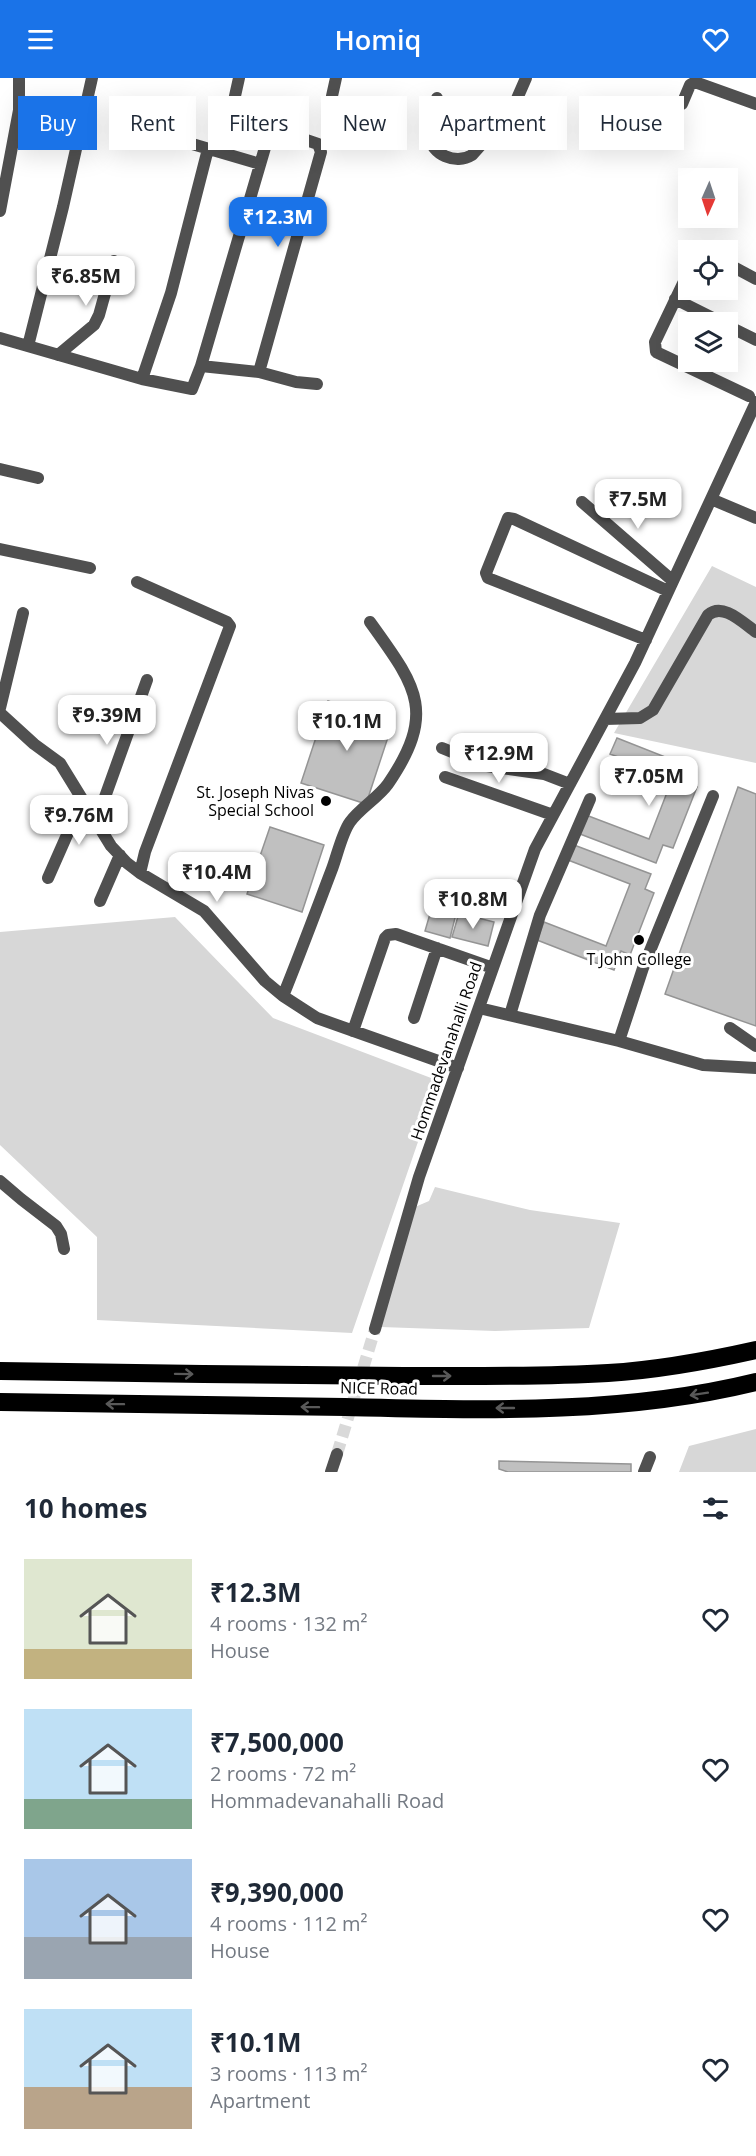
<!DOCTYPE html>
<meta charset="utf-8">
<style>
:root{--surface:#fff;--page:#f2f2f3;--text:#1f2937;--muted:#747a83;--accent:#1a73e8}
body{margin:0;font-family:"Open Sans",sans-serif;background:var(--page);color:var(--text);height:100vh;display:flex;flex-direction:column;font-size:22px;white-space:nowrap}
*{box-sizing:border-box;margin:0}
p{font-size:20px;color:var(--muted)}
.icon{flex:none;width:33px;height:33px;fill:none;stroke:currentColor;stroke-width:2;stroke-linecap:round;stroke-linejoin:round}
.map{position:relative;height:1394px;overflow:hidden}
.sheet{display:flex;flex-direction:column;background:var(--surface);flex:1}
.sheet>*{flex:none}
.guide{position:absolute;left:18px;top:18px;width:720px;height:54px;display:flex;gap:12px}
.needle{width:39px;rotate:183deg}
.tools{position:absolute;left:678px;top:90px;display:grid;gap:12px}
.tools a{display:grid;place-items:center;width:60px;height:60px;border-radius:0px;background:var(--surface);box-shadow:0 6px 24px #0002;font-size:30px}
.price{position:absolute;translate:-50% -51px;padding:0 14px;border-radius:12px;background:#fff;color:#222;font-size:20px;line-height:39px;filter:drop-shadow(0 2px 3px #0008)}
.price::after{content:'';position:absolute;left:50%;top:36px;width:18px;height:14px;margin-left:-9px;background:inherit;clip-path:polygon(0 0,100% 0,50% 100%)}
.price.selected{background:var(--accent);color:#fff}
ul{padding:0;list-style:none}
li{display:flex;align-items:center;gap:18px;height:150px;padding:0 24px}
li span{display:grid;place-items:center;flex:none;width:168px;height:120px;border-radius:0px;color:#555}
li>.icon{margin-inline-start:auto}
span .icon{width:72px;height:72px;fill:#fffc;stroke-width:1}
li b{font-size:26px}
h2{display:flex;justify-content:space-between;align-items:center;height:72px;padding:0 24px;font-size:26px}
.pill{padding:0 21px;border-radius:0px;background:var(--surface);box-shadow:0 6px 24px #0002;font-size:21px;line-height:54px}
.pill.selected{background:var(--accent);color:#fff}
header{display:flex;justify-content:space-between;align-items:center;height:78px;padding:0 24px;background:var(--accent);color:#fff;font-size:27px;font-weight:600}
.map>svg:first-child{display:block}
.green{fill:#d7d7d7}
.building{fill:#c0c0c0;stroke:#949494;stroke-width:1.5}
.lines{fill:none;stroke-linecap:round;stroke-linejoin:round}
.minor-tunnel{stroke:#d9d9d9;stroke-width:12;stroke-dasharray:12 6;stroke-linecap:butt}
.minor{stroke:#505050;stroke-width:12}
.highway{stroke:#000;stroke-width:18}
.oneway{stroke:#595959}
.poi-dot{fill:#000;stroke:#fff;stroke-width:2}
.labels{text-anchor:middle;dominant-baseline:central;stroke-width:6;stroke-linejoin:round;paint-order:stroke}
.poi-label{font-size:16px;fill:#000;stroke:#fff;text-anchor:end}
.street-label{font-size:16px;fill:#000;stroke:#fff}
</style>
<header><svg class="icon" aria-label="menu" viewBox="0 0 24 24"><path d="M4 6h16M4 12h16M4 18h16"/></svg>Homiq<svg class="icon" aria-label="heart" viewBox="0 0 24 24"><path d="M12 20l-8-8c-3-5 5-10 8-4 3-6 11-1 8 4z"/></svg></header>
<div class="map">
<svg width="756" height="1394" viewBox="0 0 756 1394">
<rect width="100%" height="100%" fill="#fff"/>
<path class="green" d="M 712,488 L 756,509 L 756,685 L 614,655 Z
M 175,839 L 273,940 L 439,1003 L 352,1255 L 97,1242 L 97,1159 L 0,1067 L 0,854 Z
M 435,1109 L 530,1132 L 620,1145 L 589,1250 L 495,1253 L 381,1249 L 415,1129 L 429,1123 Z
M 756,1351 L 756,1394 L 679,1394 L 689,1368 Z"/>
<path class="building" d="M 328,623 L 393,644 L 366,726 L 301,705 Z
M 617,660 L 693,690 L 687,705 L 697,709 L 673,770 L 663,767 L 656,785 L 580,756 L 586,737 L 649,761 L 673,699 L 610,676 Z
M 738,709 L 756,716 L 756,948 L 665,916 Z
M 270,749 L 324,767 L 302,834 L 247,816 Z
M 574,767 L 651,796 L 645,811 L 654,815 L 630,877 L 621,873 L 614,892 L 537,862 L 544,844 L 606,868 L 630,806 L 568,782 Z
M 432,829 L 456,836 L 450,860 L 425,853 Z
M 459,835 L 494,844 L 488,868 L 452,859 Z
M 499,1383 L 631,1386 L 631,1394 L 508,1394 L 499,1391 Z"/>
<g class="lines">
<path class="minor-tunnel" d="M 337,1376 L 375,1251"/>
<path class="minor" d="M 239,0 L 231,36 L 264,44 L 272,53
M 332,18 L 336,0
M 437,20 C 434,30 428,45 429,57 C 431,77 456,87 472,77 L 512,32 L 526,0
M 682,26 L 690,7 L 695,4 L 756,26
M 182,63 L 260,86
M 0,133 L 19,32 L 19,0
M 728,186 L 756,201
M 688,195 L 655,264 L 656,274 L 749,318
M 675,221 L 721,244
M 728,248 L 756,262
M 0,260 L 142,301 L 192,311 L 201,288 L 269,56 L 277,52 L 318,66 L 321,74 L 259,294
M 28,268 L 63,129 L 92,0
M 58,277 L 94,247 L 99,237 L 114,183
M 201,288 L 259,294 L 296,304 L 317,306
M 142,301 L 171,215 L 208,71
M 0,391 L 38,400
M 711,421 L 756,440
M 582,424 L 673,503
M 0,471 L 90,490
M 137,504 L 227,544 L 230,548 L 145,774 L 140,795
M 646,562 L 488,500 L 486,495 L 508,440 L 514,441 L 668,513
M 0,630 L 23,535
M 0,635 L 34,666 L 60,685 L 111,768 L 127,785 L 140,795 L 204,833 L 265,903 L 283,918 L 317,940 L 458,990
M 605,641 L 640,640 L 653,632 L 708,537 C 723,524 743,545 756,554
M 442,670 L 487,688 L 544,696 L 570,706
M 445,699 L 553,737
M 713,718 L 643,890 L 619,963 L 703,987 L 756,990
M 96,744 L 147,602
M 48,800 L 82,723
M 100,823 L 120,777
M 283,918 C 300,876 316,833 332,791 C 337,778 342,755 350,744 C 360,730 378,720 388,706 C 438,633 415,607 370,544
M 479,930 L 619,963
M 510,937 L 540,837 L 590,721
M 414,940 L 437,870
M 730,950 L 756,968
M 353,953 L 385,860 L 388,857 L 396,856 L 493,890
M 0,1103 L 21,1121 L 56,1148 L 61,1156 L 64,1171
M 375,1251 L 419,1099 L 535,771 L 635,585 L 756,324
M 331,1394 L 337,1376
M 644,1394 L 650,1379"/>
<path class="highway" d="M 0,1293 C 135,1295 269,1297 404,1298 C 472,1298 540,1299 608,1295 C 658,1292 707,1283 756,1272
M 0,1324 C 115,1326 230,1327 345,1329 C 482,1332 622,1337 756,1304"/>
</g>
<defs><path id="oneway-shaft" d="M-6 0H5M1.5-3L5.5 0L1.5 3" fill="none" stroke-width="1.6" stroke-linecap="round" stroke-linejoin="round" transform="scale(1.5)"/></defs>
<g class="oneway">
<use href="#oneway-shaft" transform="translate(184 1296) rotate(1)"/>
<use href="#oneway-shaft" transform="translate(442 1298)"/>
<use href="#oneway-shaft" transform="translate(699 1316) rotate(171)"/>
<use href="#oneway-shaft" transform="translate(115 1326) rotate(-179)"/>
<use href="#oneway-shaft" transform="translate(310 1329) rotate(-179)"/>
<use href="#oneway-shaft" transform="translate(505 1330) rotate(180)"/>
</g>
<g class="poi-dot">
<circle cx="326" cy="723" r="6"/>
<circle cx="639" cy="862" r="6"/>
</g>
<g class="labels">
<g class="poi-label">
<text x="314" y="714">St. Joseph Nivas<tspan x="314" dy="18">Special School</tspan></text>
<text x="639" y="881" text-anchor="middle">T John College</text>
</g>
<g class="street-label">
<text transform="translate(446 973) rotate(-71)">Hommadevanahalli Road</text>
<text transform="translate(379 1310) rotate(1)">NICE Road</text>
</g>
</g>
</svg>
<div class="tools">
<a><svg class="needle" viewBox="-14 -14 28 28"><path d="M0-13l5 13h-10z" fill="#e53935"/><path d="M0 13l5-13h-10z" fill="#747a83"/></svg></a>
<a><svg class="icon" aria-label="locate" viewBox="0 0 24 24"><circle cx="12" cy="12" r="6"/><path d="M12 2v4M12 18v4M2 12h4M18 12h4"/></svg></a>
<a><svg class="icon" aria-label="layers" viewBox="0 0 24 24"><path d="M12 4l9 5-9 5-9-5zM3 14l9 5 9-5"/></svg></a>
</div>
<b class="price selected" style="left:278px;top:170px">₹12.3M</b>
<b class="price" style="left:86px;top:229px">₹6.85M</b>
<b class="price" style="left:638px;top:452px">₹7.5M</b>
<b class="price" style="left:107px;top:668px">₹9.39M</b>
<b class="price" style="left:347px;top:674px">₹10.1M</b>
<b class="price" style="left:499px;top:706px">₹12.9M</b>
<b class="price" style="left:649px;top:729px">₹7.05M</b>
<b class="price" style="left:79px;top:768px">₹9.76M</b>
<b class="price" style="left:217px;top:825px">₹10.4M</b>
<b class="price" style="left:473px;top:852px">₹10.8M</b>
<div class="guide">
<a class="pill selected">Buy</a>
<a class="pill">Rent</a>
<a class="pill">Filters</a>
<a class="pill">New</a>
<a class="pill">Apartment</a>
<a class="pill">House</a>
</div>
</div>
<section class="sheet">
<h2>10 homes<svg class="icon" aria-label="filters" viewBox="0 0 24 24"><path d="M4 7h16M4 17h16"/><circle cx="9" cy="7" r="2"/><circle cx="15" cy="17" r="2"/></svg></h2>
<ul>
<li><span style="background:linear-gradient(#dfe7d0 75%,#c2b280 0)"><svg class="icon" aria-label="home" viewBox="0 0 24 24"><path d="M3 11l9-7 9 7M6 9v11h12V9"/></svg></span><div><b>₹12.3M</b><p>4 rooms · 132 m²</p><p>House</p></div><svg class="icon" aria-label="heart" viewBox="0 0 24 24"><path d="M12 20l-8-8c-3-5 5-10 8-4 3-6 11-1 8 4z"/></svg></li>
<li><span style="background:linear-gradient(#bfe0f5 75%,#7fa58c 0)"><svg class="icon" aria-label="home" viewBox="0 0 24 24"><path d="M3 11l9-7 9 7M6 9v11h12V9"/></svg></span><div><b>₹7,500,000</b><p>2 rooms · 72 m²</p><p>Hommadevanahalli Road</p></div><svg class="icon" aria-label="heart" viewBox="0 0 24 24"><path d="M12 20l-8-8c-3-5 5-10 8-4 3-6 11-1 8 4z"/></svg></li>
<li><span style="background:linear-gradient(#a9c7e8 65%,#9aa5b1 0)"><svg class="icon" aria-label="home" viewBox="0 0 24 24"><path d="M3 11l9-7 9 7M6 9v11h12V9"/></svg></span><div><b>₹9,390,000</b><p>4 rooms · 112 m²</p><p>House</p></div><svg class="icon" aria-label="heart" viewBox="0 0 24 24"><path d="M12 20l-8-8c-3-5 5-10 8-4 3-6 11-1 8 4z"/></svg></li>
<li><span style="background:linear-gradient(#bfe0f5 65%,#b9a48a 0)"><svg class="icon" aria-label="home" viewBox="0 0 24 24"><path d="M3 11l9-7 9 7M6 9v11h12V9"/></svg></span><div><b>₹10.1M</b><p>3 rooms · 113 m²</p><p>Apartment</p></div><svg class="icon" aria-label="heart" viewBox="0 0 24 24"><path d="M12 20l-8-8c-3-5 5-10 8-4 3-6 11-1 8 4z"/></svg></li>
</ul>
</section>
